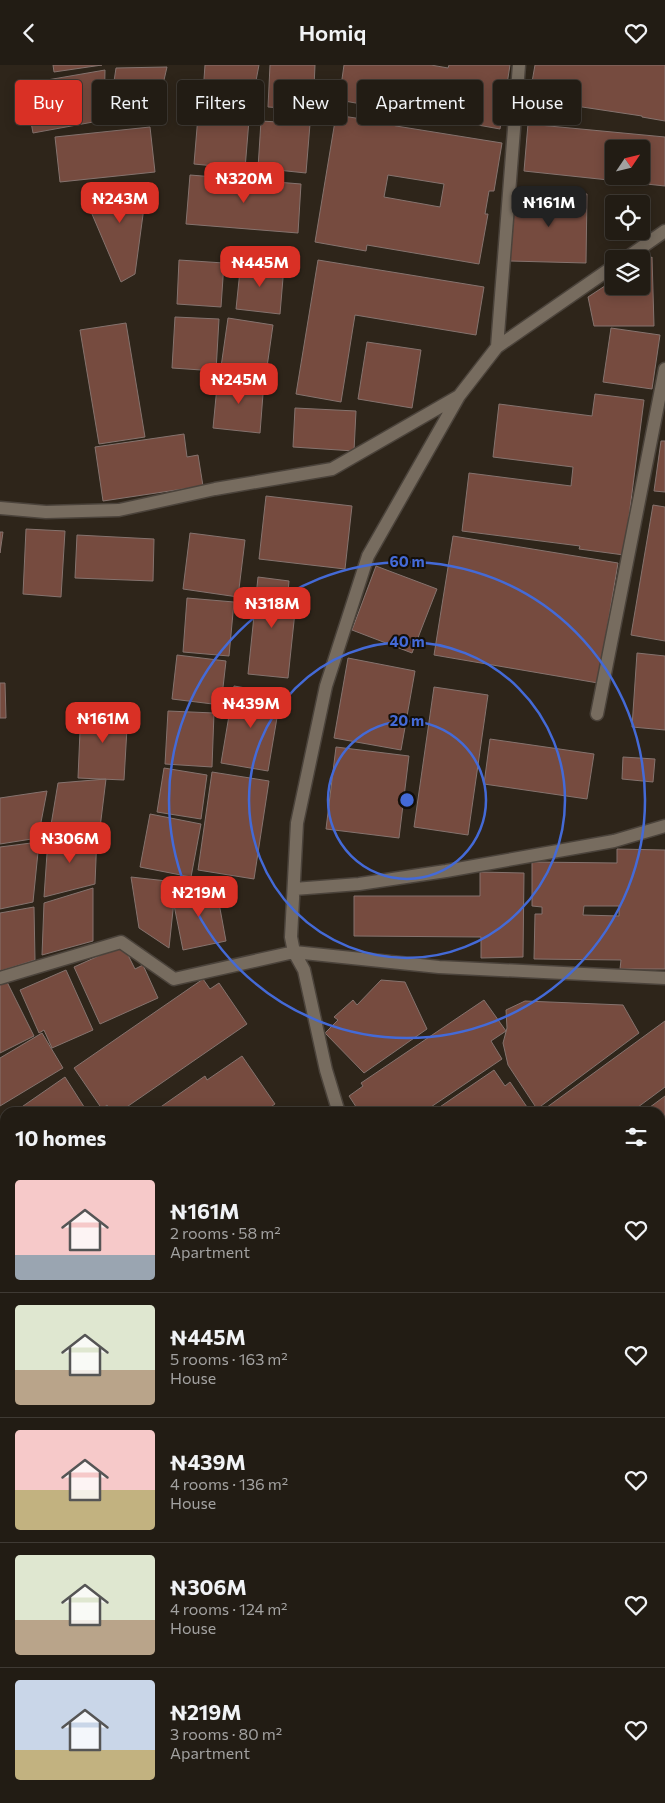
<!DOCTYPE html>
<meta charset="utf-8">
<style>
:root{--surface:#221c14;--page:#2a251d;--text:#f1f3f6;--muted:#a2a1a0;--line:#3f3a34;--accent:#d93025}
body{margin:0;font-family:Commissioner,sans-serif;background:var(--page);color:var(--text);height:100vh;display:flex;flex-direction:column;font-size:19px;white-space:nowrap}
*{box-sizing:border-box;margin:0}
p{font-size:16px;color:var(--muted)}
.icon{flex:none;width:28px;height:28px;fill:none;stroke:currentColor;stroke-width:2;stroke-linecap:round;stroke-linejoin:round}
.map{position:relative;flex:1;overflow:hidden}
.panel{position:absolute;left:0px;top:1042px;width:665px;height:696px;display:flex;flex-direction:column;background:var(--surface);border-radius:15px 15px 0 0;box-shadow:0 2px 12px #0003,0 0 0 1px var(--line)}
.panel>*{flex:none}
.top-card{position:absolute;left:15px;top:15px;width:635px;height:45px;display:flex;gap:10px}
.needle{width:32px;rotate:55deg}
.controls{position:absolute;left:605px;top:75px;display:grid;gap:10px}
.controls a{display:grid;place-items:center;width:45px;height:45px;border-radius:5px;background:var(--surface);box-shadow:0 2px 12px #0003,0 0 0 1px var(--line);font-size:25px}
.price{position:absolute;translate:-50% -42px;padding:0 11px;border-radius:10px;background:var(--accent);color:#fff;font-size:16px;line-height:32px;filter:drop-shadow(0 1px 2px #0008)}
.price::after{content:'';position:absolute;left:50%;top:30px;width:15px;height:11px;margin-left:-8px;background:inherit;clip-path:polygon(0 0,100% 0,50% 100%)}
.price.active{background:#222;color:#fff}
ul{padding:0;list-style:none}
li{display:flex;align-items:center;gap:15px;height:125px;padding:0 15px}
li+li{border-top:1px solid var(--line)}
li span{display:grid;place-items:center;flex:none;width:140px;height:100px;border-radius:5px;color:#555}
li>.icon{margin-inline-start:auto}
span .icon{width:60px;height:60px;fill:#fffc;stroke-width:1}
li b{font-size:21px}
h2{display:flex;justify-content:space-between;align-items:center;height:60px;padding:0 15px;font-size:21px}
.pill{padding:0 18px;border-radius:5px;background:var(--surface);box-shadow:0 2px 12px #0003,0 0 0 1px var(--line);font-size:18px;line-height:45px}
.pill.active{background:var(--accent);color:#fff}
header{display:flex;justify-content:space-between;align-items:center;height:65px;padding:0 15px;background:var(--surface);font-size:22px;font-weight:600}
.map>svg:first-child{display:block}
.building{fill:#764b3f;stroke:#85736e;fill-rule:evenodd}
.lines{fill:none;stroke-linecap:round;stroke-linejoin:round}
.minor-casing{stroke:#4b433b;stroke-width:15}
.minor{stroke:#776c5f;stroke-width:12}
.ring{fill:none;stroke:#446ad7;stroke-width:2.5}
.centre{fill:#446ad7;stroke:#130f0a;stroke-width:2.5}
.ring-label{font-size:15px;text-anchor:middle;font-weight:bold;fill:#446ad7;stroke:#130f0a;stroke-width:4;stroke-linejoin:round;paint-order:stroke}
</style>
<header><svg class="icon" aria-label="back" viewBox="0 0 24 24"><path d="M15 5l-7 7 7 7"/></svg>Homiq<svg class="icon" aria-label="heart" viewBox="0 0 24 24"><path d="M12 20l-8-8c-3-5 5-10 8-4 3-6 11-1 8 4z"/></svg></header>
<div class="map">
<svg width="665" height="1738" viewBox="0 0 665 1738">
<rect width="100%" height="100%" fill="#2e251a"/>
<path class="building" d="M 53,0 L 102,0 L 54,7 Z
M 205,0 L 259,0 L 250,47 L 202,42 Z
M 270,0 L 315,0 L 313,45 L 268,42 Z
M 344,0 L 431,0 L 448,3 L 449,0 L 510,0 L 500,64 L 339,35 Z
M 535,0 L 665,0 L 665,56 L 642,52 L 642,51 L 529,34 Z
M 167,2 L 156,50 L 108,57 L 116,3 Z
M 105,5 L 104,55 L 33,68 L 24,19 Z
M 336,50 L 362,54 L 363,52 L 385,55 L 385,58 L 396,61 L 502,78 L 494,126 L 489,126 L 485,149 L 488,149 L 479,199 L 367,180 L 366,186 L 315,177 ZM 388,110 L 444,119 L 440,142 L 384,132 Z
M 198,51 L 249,55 L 245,104 L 194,99 Z
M 261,56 L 310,59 L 306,108 L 258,103 Z
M 528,59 L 665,72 L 665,121 L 524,106 ZM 614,84 L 641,84 L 641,111 L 614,111 Z
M 150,62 L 155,107 L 60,117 L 55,72 Z
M 190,110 L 301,119 L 298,168 L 186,159 Z
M 147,120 L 135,209 L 121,217 L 83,128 Z
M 511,128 L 587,129 L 586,198 L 510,196 Z
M 652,192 L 654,261 L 594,261 L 588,232 L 614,215 L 614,221 L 641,221 L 641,198 Z
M 179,195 L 224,198 L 221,242 L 177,239 Z
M 318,195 L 484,222 L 476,270 L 355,250 L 341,337 L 296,329 Z
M 241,196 L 284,201 L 280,249 L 236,244 Z
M 175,252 L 219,254 L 216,306 L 172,303 Z
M 228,253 L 273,260 L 266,309 L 221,302 Z
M 126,258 L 145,372 L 99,379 L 80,265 Z
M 611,263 L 660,270 L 652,324 L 603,317 Z
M 367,277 L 421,285 L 412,343 L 358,334 Z
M 218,311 L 264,316 L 260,368 L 213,363 Z
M 595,329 L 644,335 L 624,490 L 579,484 L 580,481 L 462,466 L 469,408 L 571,421 L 573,402 L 493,392 L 499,339 L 592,351 Z
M 295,343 L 356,346 L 354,386 L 293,382 Z
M 184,369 L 187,392 L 198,390 L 203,421 L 103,436 L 95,382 Z
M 661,376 L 665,376 L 665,427 L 654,426 Z
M 266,431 L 352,441 L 345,504 L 259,494 Z
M 653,440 L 665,442 L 665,576 L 631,570 Z
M 26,464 L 65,466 L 61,532 L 23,529 Z
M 0,467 L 3,467 L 0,488 Z
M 190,468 L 245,475 L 238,532 L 183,524 Z
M 77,470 L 154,474 L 153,516 L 75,513 Z
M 453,471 L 618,498 L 598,618 L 434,590 Z
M 376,501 L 437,524 L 412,588 L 352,565 Z
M 258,512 L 289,516 L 288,527 L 297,528 L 288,613 L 248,609 Z
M 187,533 L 234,537 L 229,591 L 183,587 Z
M 637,588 L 665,591 L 665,665 L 632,662 Z
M 177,590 L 226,596 L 221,640 L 172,634 Z
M 348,593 L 415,606 L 401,685 L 334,673 Z
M 0,618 L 5,618 L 6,653 L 0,653 Z
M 234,621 L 281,629 L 268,706 L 221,698 Z
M 434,622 L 488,630 L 468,770 L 414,762 Z
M 81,643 L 128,646 L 124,715 L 78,713 Z
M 168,646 L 214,648 L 212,702 L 165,699 Z
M 490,674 L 594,689 L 587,734 L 484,719 Z
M 336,682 L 409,691 L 399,773 L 326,764 Z
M 623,692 L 655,694 L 653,717 L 622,714 Z
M 164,703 L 207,710 L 201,754 L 157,747 Z
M 212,707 L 269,716 L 254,814 L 198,805 Z
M 106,714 L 100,763 L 49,772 L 58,718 Z
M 47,726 L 38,773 L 0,779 L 0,733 Z
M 150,749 L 201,759 L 191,812 L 140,802 Z
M 97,769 L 95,819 L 44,832 L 48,774 Z
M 39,777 L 33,837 L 0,844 L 0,782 Z
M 617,784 L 665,785 L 665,904 L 620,904 L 621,895 L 534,894 L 535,849 L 542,849 L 542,842 L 532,841 L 532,797 L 617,798 ZM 584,841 L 619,841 L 619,851 L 583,850 Z
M 480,807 L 524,808 L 523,892 L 481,893 L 481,872 L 354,871 L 354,831 L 480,831 Z
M 131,812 L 176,817 L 169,883 L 139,863 Z
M 216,822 L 226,876 L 183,885 L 172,830 Z
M 93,823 L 93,876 L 42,890 L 44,838 Z
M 34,842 L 35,895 L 0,906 L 0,848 Z
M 123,880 L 135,904 L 143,900 L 158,933 L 100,959 L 74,902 Z
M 66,905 L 93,965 L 52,983 L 44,965 L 39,968 L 20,925 Z
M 203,914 L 210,924 L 219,918 L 247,959 L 118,1048 L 113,1048 L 107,1040 L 102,1044 L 74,1003 Z
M 6,915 L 34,971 L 0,988 L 0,918 Z
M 381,915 L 405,917 L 427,964 L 364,1008 L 325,968 L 338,955 L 334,952 L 353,935 L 357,940 Z
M 484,935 L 506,966 L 491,976 L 502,994 L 422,1048 L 360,1048 L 349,1031 L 363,1021 L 361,1018 Z
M 525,936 L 623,940 L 639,968 L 537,1044 L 508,1000 L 503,978 L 507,963 L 506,945 Z
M 665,956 L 665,1022 L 630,1048 L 539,1048 Z
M 42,968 L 63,1003 L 0,1041 L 0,993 Z
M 242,991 L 275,1039 L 262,1048 L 152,1048 L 205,1011 L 207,1015 Z
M 494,1005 L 505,1021 L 510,1017 L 529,1045 L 525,1048 L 431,1048 Z
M 65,1012 L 88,1048 L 13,1048 Z
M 665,1031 L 665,1108 L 660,1112 L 660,1048 L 642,1048 Z
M 5,1053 L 5,1121 L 0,1124 L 0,1056 Z
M 665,1118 L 665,1189 L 660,1192 L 660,1122 Z
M 5,1149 L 5,1223 L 0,1227 L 0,1152 Z
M 5,1234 L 5,1305 L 4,1306 L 0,1301 L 0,1238 Z
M 660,1244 L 665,1251 L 665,1431 L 660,1434 Z
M 5,1329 L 5,1349 L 0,1342 L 0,1332 Z
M 5,1351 L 5,1369 L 0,1362 L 0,1354 Z
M 660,1570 L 665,1577 L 665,1673 L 660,1676 Z
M 665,1690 L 665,1738 L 612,1738 L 609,1734 L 660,1734 L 660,1693 Z
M 131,1734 L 203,1734 L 203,1738 L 131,1738 Z
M 215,1734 L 260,1734 L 260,1738 L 215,1738 Z
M 275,1734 L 321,1734 L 321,1738 L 275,1738 Z
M 521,1734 L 522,1738 L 449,1738 Z
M 560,1734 L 587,1734 L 581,1738 L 563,1738 Z"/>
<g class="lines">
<defs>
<path id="minor" d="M 625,194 L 665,166
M 497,282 L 519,0
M 0,443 L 46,447 L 119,445 L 215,424 L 332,404 L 459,331
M 597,649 L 665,304
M 294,824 L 359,819 L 446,806 L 614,776 L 665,761
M 0,913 L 121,877 L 174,914 L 294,887 L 439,902 L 665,913
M 339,1048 L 326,1005 L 304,905 L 294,887 L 291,872 L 297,758 L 326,621 L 368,491 L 459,331 L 497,282 L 614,201
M 660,1210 L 665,1207
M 660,1450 L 665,1447
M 660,1475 L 665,1478"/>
</defs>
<use href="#minor" class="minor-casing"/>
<use href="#minor" class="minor"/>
</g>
<g class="ring">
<circle cx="407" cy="735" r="79"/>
<circle cx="407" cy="735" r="158"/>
<circle cx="407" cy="735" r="238"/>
</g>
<circle cx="407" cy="735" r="8" class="centre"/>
<g class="ring-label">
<text x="407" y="502">60 m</text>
<text x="407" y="582">40 m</text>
<text x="407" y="661">20 m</text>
</g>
</svg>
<div class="controls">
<a><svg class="needle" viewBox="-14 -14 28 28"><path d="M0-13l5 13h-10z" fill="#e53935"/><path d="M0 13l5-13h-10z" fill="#a2a1a0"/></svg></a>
<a><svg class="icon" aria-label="locate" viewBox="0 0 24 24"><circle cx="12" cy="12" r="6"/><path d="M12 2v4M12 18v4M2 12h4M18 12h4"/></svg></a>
<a><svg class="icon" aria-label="layers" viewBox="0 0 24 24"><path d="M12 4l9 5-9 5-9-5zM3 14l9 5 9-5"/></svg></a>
</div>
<b class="price" style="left:244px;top:139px">₦320M</b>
<b class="price" style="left:120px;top:159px">₦243M</b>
<b class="price active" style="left:549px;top:163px">₦161M</b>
<b class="price" style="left:260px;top:223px">₦445M</b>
<b class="price" style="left:239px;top:340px">₦245M</b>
<b class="price" style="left:272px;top:564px">₦318M</b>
<b class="price" style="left:251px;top:664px">₦439M</b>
<b class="price" style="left:103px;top:679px">₦161M</b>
<b class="price" style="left:70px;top:799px">₦306M</b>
<b class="price" style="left:199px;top:853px">₦219M</b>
<div class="top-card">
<a class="pill active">Buy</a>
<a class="pill">Rent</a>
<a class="pill">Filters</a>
<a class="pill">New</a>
<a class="pill">Apartment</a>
<a class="pill">House</a>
</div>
<section class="panel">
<h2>10 homes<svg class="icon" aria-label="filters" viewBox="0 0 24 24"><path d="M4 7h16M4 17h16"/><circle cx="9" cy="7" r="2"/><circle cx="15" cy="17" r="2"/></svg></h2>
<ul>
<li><span style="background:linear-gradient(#f6c9c9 75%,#9aa5b1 0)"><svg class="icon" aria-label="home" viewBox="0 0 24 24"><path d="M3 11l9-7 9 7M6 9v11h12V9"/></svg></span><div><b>₦161M</b><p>2 rooms · 58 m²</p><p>Apartment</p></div><svg class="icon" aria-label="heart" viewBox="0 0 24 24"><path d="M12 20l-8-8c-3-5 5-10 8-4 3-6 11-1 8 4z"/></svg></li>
<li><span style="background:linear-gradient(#dfe7d0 65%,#b9a48a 0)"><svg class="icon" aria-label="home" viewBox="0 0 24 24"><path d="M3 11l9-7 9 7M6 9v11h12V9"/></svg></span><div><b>₦445M</b><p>5 rooms · 163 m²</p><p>House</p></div><svg class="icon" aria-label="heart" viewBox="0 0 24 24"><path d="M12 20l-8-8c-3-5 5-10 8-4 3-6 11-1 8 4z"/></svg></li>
<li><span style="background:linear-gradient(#f6c9c9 60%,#c2b280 0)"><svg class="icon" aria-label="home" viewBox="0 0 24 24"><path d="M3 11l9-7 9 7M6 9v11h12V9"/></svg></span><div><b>₦439M</b><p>4 rooms · 136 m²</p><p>House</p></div><svg class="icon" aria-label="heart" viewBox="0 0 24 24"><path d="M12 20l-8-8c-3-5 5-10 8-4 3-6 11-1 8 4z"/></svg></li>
<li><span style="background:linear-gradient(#dfe7d0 65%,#b9a48a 0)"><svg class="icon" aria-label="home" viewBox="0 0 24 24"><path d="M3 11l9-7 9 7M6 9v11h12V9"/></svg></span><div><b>₦306M</b><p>4 rooms · 124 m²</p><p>House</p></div><svg class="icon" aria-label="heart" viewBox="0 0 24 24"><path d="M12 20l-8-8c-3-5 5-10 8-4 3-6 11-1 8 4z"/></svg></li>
<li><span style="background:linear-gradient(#c9d6e8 70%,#c2b280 0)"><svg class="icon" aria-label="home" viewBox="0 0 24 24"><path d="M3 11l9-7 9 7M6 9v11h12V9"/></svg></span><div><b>₦219M</b><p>3 rooms · 80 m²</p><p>Apartment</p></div><svg class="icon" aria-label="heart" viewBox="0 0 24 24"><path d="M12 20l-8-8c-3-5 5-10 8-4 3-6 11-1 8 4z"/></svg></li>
</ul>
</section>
</div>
